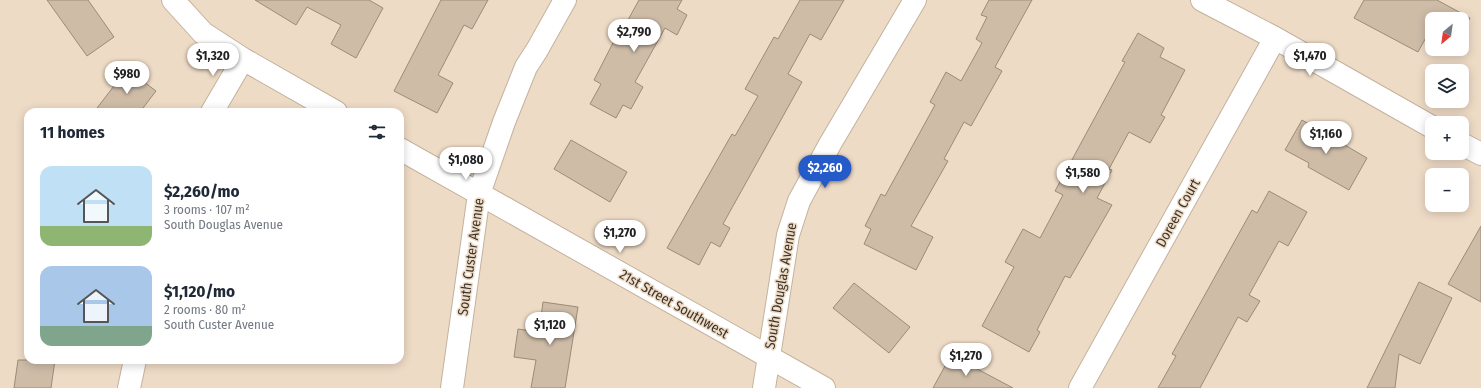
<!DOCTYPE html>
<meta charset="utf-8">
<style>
:root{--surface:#fff;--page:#f2f2f3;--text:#1f2937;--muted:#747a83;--accent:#255bc9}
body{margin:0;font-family:"Fira Sans Condensed",sans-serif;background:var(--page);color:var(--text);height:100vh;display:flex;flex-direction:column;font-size:15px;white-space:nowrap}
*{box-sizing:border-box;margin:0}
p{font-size:13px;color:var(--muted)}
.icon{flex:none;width:22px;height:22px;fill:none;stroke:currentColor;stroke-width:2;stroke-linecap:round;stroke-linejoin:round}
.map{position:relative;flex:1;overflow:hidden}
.sheet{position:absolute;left:24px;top:108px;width:380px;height:256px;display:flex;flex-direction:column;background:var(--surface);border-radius:12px;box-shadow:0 2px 10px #0003}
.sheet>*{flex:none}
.needle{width:26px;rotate:209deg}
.buttons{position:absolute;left:1425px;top:12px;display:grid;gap:8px}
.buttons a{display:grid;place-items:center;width:44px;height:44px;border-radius:8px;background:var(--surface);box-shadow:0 2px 10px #0003;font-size:20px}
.price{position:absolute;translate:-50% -34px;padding:0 9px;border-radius:14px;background:#fff;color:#222;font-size:13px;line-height:26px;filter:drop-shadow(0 1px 2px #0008)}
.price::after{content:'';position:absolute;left:50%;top:24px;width:12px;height:9px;margin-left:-6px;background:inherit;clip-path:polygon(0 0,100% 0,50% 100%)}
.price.selected{background:var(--accent);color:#fff}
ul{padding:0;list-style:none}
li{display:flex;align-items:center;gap:12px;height:100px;padding:0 16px}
li span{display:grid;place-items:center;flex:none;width:112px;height:80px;border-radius:12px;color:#555}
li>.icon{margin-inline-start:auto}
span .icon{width:48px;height:48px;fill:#fffc;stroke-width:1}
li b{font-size:17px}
h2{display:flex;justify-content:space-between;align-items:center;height:48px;padding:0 16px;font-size:17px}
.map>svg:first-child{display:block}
.building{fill:#cebca7;stroke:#9c8b77}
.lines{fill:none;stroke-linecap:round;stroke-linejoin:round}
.minor-casing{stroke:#c3b29d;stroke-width:24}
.minor{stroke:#fff;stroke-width:22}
.labels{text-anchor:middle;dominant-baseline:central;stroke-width:3;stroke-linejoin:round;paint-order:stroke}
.street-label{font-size:14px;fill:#3b342b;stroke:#eedbc6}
</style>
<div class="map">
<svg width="1481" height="388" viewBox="0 0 1481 388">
<rect width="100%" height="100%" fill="#eedbc6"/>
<path class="building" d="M 47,0 L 88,0 L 114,37 L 87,56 Z
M 255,0 L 369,0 L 383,8 L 356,58 L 331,44 L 341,25 L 307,7 L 296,25 Z
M 441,0 L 488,0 L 472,29 L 464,25 L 438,75 L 453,83 L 437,113 L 394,91 Z
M 639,0 L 682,0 L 677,9 L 687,15 L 677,35 L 665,28 L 635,82 L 643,87 L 631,109 L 623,105 L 616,118 L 590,104 L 601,84 L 594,80 L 616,37 L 618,38 Z
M 800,0 L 844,0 L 821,40 L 810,34 L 788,74 L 802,82 L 723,224 L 730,228 L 720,247 L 711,242 L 699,265 L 667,248 L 732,134 L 735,136 L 758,96 L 745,89 L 774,37 L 778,39 Z
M 989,0 L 1032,0 L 995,67 L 1002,71 L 971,126 L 964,122 L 944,159 L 948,161 L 911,226 L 933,237 L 916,270 L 864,244 L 871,229 L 865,226 L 881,194 L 885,196 L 935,105 L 930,102 L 946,72 L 961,81 L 982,43 L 976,39 L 987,17 L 981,15 Z
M 1364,0 L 1437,0 L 1470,18 L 1462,32 L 1462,19 L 1432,19 L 1432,34 L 1429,32 L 1418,52 L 1354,18 Z
M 1138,33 L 1164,48 L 1160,57 L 1185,70 L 1161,115 L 1165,117 L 1150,143 L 1129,132 L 1109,169 L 1112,170 L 1097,198 L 1112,205 L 1070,278 L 1065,276 L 1037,330 L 1040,332 L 1029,352 L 982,326 L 1014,267 L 1005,262 L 1023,229 L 1040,238 L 1063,195 L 1055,191 L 1125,62 L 1122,61 Z
M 127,69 L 156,91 L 140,112 L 94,112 Z
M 1302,120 L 1367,158 L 1349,190 L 1308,167 L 1309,163 L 1285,150 Z
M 571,140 L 627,172 L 610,202 L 554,169 Z
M 1269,191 L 1307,212 L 1288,246 L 1279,241 L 1249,295 L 1260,301 L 1247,322 L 1238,317 L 1200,388 L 1158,388 L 1176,356 L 1172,354 L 1252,210 L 1257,213 Z
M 1481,226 L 1481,302 L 1448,284 Z
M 1419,282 L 1452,298 L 1420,364 L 1399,354 L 1395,388 L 1367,388 Z
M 854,283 L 910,327 L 889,353 L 833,308 Z
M 543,302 L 578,307 L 565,388 L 531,388 L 536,360 L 514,357 L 518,329 L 539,332 Z
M 951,355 L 1013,388 L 933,388 Z
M 18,360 L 55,360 L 51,388 L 14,388 Z"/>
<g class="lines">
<defs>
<path id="minor" d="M 173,0 L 203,33 L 243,59 L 336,112
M 1202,0 L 1275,38 L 1432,127
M 212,112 L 243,59
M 1462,144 L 1481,154
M 400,149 L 824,388
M 129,388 L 135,360
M 452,388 L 479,194 L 504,122 L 526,67 L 537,50 L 565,0
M 764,388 L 788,235 L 799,201 L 830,144 L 915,0
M 1080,388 L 1275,38"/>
</defs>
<use href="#minor" class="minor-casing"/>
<use href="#minor" class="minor"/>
</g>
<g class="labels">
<g class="street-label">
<text transform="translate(1178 213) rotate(-61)">Doreen Court</text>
<text transform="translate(471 257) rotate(-82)">South Custer Avenue</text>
<text transform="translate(781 286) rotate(-80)">South Douglas Avenue</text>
<text transform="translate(674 304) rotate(30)">21st Street Southwest</text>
</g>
</g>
</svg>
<div class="buttons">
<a><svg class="needle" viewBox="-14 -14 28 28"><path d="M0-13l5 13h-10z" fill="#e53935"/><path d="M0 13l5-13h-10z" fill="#747a83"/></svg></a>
<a><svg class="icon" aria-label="layers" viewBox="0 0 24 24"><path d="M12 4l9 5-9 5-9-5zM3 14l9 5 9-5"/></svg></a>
<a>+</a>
<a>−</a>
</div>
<b class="price" style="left:634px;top:53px">$2,790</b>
<b class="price" style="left:213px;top:77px">$1,320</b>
<b class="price" style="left:1310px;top:77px">$1,470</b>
<b class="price" style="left:127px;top:95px">$980</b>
<b class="price" style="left:1326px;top:155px">$1,160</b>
<b class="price" style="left:466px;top:181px">$1,080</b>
<b class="price selected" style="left:825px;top:189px">$2,260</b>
<b class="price" style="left:1083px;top:194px">$1,580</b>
<b class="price" style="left:620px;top:254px">$1,270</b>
<b class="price" style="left:550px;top:346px">$1,120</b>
<b class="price" style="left:966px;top:377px">$1,270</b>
<section class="sheet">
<h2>11 homes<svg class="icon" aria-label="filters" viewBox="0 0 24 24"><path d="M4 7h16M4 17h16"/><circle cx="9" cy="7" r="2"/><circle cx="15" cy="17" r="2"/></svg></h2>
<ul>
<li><span style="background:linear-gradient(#bfe0f5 75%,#8fb573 0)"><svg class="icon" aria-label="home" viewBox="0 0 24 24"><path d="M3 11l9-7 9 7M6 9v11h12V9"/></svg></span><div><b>$2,260/mo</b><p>3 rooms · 107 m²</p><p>South Douglas Avenue</p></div></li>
<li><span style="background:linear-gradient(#a9c7e8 75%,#7fa58c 0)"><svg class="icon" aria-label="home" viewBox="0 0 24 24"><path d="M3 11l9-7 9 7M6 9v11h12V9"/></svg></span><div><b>$1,120/mo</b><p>2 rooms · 80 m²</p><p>South Custer Avenue</p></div></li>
</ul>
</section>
</div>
